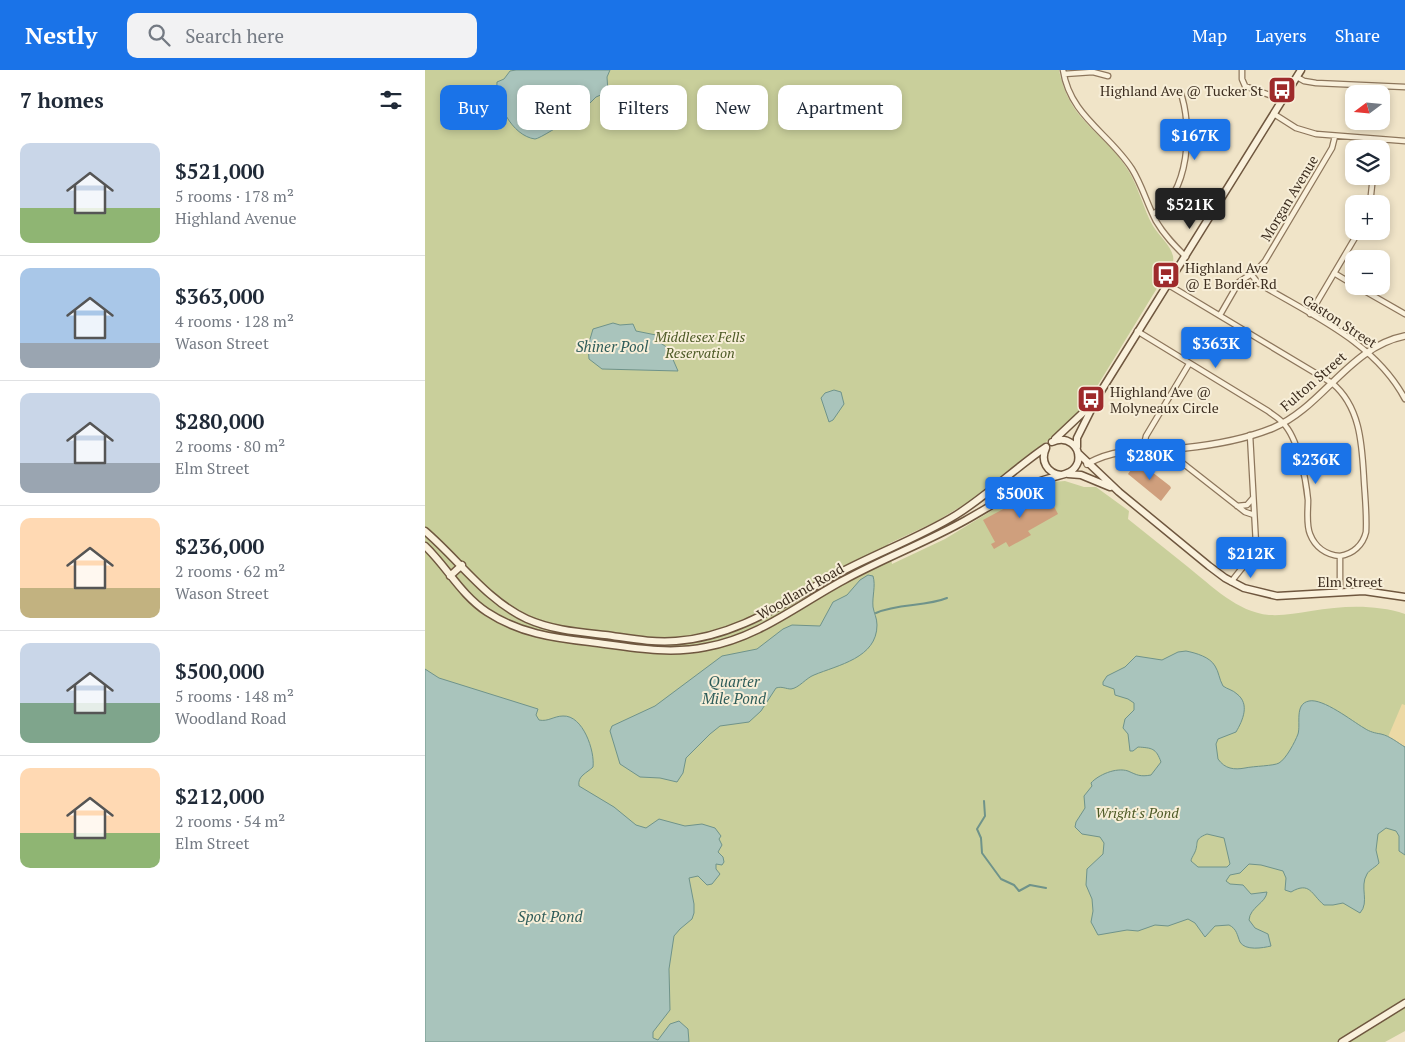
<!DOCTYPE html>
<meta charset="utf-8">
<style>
:root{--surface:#fff;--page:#f2f2f3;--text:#1f2937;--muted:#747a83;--line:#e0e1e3;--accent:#1a73e8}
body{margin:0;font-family:"PT Serif",serif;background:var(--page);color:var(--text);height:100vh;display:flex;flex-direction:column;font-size:19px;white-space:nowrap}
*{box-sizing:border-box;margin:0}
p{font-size:16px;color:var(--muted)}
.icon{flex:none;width:28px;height:28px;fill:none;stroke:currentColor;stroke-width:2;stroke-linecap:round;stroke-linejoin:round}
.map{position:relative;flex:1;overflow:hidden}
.details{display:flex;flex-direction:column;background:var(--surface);width:425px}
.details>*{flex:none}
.hud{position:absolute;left:15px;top:15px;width:475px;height:45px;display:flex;gap:10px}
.needle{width:32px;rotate:254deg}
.tools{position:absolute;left:920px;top:15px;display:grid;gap:10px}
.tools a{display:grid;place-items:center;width:45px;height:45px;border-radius:10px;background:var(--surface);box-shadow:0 2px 8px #0003;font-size:25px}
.price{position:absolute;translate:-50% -42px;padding:0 11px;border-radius:5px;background:var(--accent);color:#fff;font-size:16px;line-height:32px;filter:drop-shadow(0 1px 2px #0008)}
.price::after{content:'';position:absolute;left:50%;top:30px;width:15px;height:11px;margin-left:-8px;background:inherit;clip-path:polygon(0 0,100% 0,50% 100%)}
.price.current{background:#222;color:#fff}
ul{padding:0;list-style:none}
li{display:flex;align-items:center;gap:15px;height:125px;padding:0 20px}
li+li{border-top:1px solid var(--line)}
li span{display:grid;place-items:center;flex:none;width:140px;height:100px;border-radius:10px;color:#555}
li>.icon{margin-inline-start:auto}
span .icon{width:60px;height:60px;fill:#fffc;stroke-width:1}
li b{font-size:21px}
h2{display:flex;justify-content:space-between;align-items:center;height:60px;padding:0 20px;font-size:21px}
.pill{padding:0 18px;border-radius:10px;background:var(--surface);box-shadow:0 2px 8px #0003;font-size:18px;line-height:45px}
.pill.current{background:var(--accent);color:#fff}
header{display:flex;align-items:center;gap:30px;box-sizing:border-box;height:70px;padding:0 25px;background:var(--accent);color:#fff}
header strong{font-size:24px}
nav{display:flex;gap:28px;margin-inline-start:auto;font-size:18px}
.search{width:350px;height:45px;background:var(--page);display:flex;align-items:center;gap:12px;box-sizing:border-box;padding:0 18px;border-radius:10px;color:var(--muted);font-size:19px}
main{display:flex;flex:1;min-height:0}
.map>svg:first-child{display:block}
.green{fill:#c9cf9b}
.sand{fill:#ecd9a5}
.water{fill:#a9c4bc;stroke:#6f938a;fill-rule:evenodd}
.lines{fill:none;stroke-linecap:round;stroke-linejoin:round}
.stream{stroke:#6f938a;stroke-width:2}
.building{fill:#cf9f7d}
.minor-casing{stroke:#8d765c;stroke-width:7}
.tertiary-casing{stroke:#8d765c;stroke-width:8}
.secondary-casing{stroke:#6f573f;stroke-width:9}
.minor{stroke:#faf1dc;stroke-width:4.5}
.tertiary{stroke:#faf1dc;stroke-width:5.5}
.secondary{stroke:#faf1dc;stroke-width:6}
.labels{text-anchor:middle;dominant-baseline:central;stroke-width:4;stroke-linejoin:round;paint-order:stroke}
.poi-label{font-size:14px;fill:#3d2e20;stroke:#f7eed8;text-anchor:start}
.street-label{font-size:14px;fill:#3d2e20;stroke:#f7eed8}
.park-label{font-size:14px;font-style:italic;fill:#4d5a26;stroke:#f7eed8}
.water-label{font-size:15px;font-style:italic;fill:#2f5d5a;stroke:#f7eed8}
</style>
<header>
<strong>Nestly</strong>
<div class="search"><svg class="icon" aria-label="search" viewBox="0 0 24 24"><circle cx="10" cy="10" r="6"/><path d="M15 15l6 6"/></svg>Search here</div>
<nav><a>Map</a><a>Layers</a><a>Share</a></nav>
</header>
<main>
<section class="details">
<h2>7 homes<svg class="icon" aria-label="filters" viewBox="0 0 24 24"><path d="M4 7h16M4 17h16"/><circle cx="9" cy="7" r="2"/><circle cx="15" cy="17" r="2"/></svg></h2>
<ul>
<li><span style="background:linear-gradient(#c9d6e8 65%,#8fb573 0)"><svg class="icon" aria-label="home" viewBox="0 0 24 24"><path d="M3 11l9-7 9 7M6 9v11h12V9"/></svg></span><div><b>$521,000</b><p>5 rooms · 178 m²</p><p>Highland Avenue</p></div></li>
<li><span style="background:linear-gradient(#a9c7e8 75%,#9aa5b1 0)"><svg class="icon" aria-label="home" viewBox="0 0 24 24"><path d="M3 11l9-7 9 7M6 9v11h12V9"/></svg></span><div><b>$363,000</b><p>4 rooms · 128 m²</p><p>Wason Street</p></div></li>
<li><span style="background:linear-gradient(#c9d6e8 70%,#9aa5b1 0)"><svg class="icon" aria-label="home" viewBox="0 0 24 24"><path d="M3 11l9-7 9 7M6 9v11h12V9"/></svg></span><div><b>$280,000</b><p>2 rooms · 80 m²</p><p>Elm Street</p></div></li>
<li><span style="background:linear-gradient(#ffd9b3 70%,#c2b280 0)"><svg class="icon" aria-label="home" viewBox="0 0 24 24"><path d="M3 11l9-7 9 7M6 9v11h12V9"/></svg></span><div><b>$236,000</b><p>2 rooms · 62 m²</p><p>Wason Street</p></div></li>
<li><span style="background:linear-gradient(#c9d6e8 60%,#7fa58c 0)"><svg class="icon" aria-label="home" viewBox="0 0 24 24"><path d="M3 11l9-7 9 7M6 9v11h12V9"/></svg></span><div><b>$500,000</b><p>5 rooms · 148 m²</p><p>Woodland Road</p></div></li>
<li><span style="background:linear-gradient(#ffd9b3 65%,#8fb573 0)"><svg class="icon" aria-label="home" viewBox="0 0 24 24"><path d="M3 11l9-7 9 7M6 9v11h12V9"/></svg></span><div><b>$212,000</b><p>2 rooms · 54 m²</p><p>Elm Street</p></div></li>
</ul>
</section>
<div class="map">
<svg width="980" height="972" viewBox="0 0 980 972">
<rect width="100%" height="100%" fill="#f0e4c8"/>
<path class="green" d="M 0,0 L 634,0 C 644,52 678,60 703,100 C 714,118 718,138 728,156 C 734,166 751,180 748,192 L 657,341 L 639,359 L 603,385 L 550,428 L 510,452 L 463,474 L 467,494 L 520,469 L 594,424 L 626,412 L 640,411 L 659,417 L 671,417 L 704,441 L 703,449 C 723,465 743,481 763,497 C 787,516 812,542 844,545 C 858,546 872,543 886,541 C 918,536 949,534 980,544 L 980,961 L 960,972 L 0,972 Z"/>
<path class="sand" d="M 977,634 L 980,635 L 980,677 L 963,667 Z"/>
<path class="water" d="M 91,0 L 185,0 L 182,7 L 183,22 L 171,27 L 159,39 L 151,37 C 149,42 146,46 143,50 C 139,53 114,69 110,69 C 87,66 70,32 72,12 L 79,9 L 85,1 Z
M 188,253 L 195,255 L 208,254 L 211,261 L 231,265 L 234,272 L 243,278 L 253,301 L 177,299 L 164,289 L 163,276 L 168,259 Z
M 409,320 L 416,322 L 419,334 L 408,350 L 404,352 L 396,328 L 400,323 Z
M 443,505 L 448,506 C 451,516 447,526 448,537 C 449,543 452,548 452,555 C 452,588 413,595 389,605 C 381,608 374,618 366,619 C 361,619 357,616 351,618 L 336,641 L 324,652 L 295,656 L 285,664 L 261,688 L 258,703 L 252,712 L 235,708 L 215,707 L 195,694 L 185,661 L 187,656 L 230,636 L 297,586 L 332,579 L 358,559 L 367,555 L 395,556 L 408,532 L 422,525 L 435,510 Z
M 761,581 C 771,583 785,587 790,596 C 794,602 794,609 798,616 C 802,619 808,620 812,624 C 825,634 818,650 811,662 L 793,669 L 791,674 L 793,689 C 800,699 809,700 820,698 C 829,696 849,696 854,693 C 861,689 870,672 873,664 C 876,654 869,634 884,631 C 898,628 927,651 939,658 C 945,662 950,663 956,664 C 965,666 973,673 980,677 L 980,785 L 974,781 L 974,766 L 971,761 L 961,758 L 953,764 L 951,780 L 954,793 C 951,797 944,800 942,804 C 934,817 945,832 935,843 L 918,833 L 908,835 L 899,835 C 886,824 885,811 866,822 L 860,820 L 861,808 L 858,801 L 836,795 L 824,794 L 815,803 L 805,805 L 801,811 L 805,814 L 818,815 L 826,824 L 842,822 C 841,833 825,837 824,850 L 830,858 L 843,864 L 846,876 C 838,878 820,881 815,872 C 812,865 812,859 804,855 L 790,856 L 780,867 L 770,853 L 763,849 L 743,856 L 730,855 L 713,861 L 702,860 L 673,865 L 666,852 L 668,841 L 667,829 L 661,815 L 662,799 L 678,784 L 679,773 L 675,767 L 657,764 L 650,757 L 651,752 L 660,738 L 659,726 L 667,716 L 666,713 C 673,705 691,697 703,701 C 712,705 715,707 726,705 L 736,692 C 731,678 727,678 713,677 L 708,681 L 705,681 L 703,664 L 698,658 L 700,649 L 709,640 L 709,633 L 703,629 L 690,625 L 689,619 L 678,615 L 678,612 L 682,606 L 700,597 L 711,586 L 737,590 L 753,582 ZM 782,764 L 799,768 L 805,794 L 802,797 L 773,797 L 766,791 C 766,789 768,786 769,784 C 775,773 767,770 782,764 Z
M 0,599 L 14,608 L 113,639 L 111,645 L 114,650 C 123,652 129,646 138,646 C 158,645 170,681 168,697 C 162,703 152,706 154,716 L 189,737 L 211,755 L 221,758 L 234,749 L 260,756 L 277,754 L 290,758 L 296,766 L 294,769 L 297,775 L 293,782 L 298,787 L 299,792 L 297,795 L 291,794 L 291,799 L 295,804 L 287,814 L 282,815 L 273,806 L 264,808 L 269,834 L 269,843 L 267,849 L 255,859 L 249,866 L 244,899 L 245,940 L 228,962 L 228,968 L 233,970 L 245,954 L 254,951 L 263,959 L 264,972 L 0,972 Z"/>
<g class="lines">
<path class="stream" d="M 451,543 C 473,533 500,537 522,528
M 559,731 L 560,746 L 552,759 L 556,768 L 557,783 L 576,809 L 589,815 L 594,821 L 605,815 L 621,818"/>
</g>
<path class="building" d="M 714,394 L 718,395 L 745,416 L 746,418 L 736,431 L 703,404 L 708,397 L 710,398 Z
M 619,417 L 633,444 L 603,461 L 606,465 L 584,477 L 581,472 L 569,479 L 566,474 L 570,472 L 558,450 Z"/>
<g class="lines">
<defs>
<path id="minor" d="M 638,0 C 645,46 684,63 707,99 C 717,115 722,134 731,151 C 739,165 750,176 761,187
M 817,0 L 817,9 L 820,16 L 858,30
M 639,4 L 668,2 L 683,6
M 872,7 L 879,11 L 891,13 L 980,17
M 849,44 L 871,58 L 891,64 L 980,71
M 950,79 L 950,69
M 945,134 L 948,106
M 728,144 C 765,124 768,56 755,21
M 909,203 L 929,215
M 826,204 L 833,213 C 886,245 950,272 980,329
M 742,214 L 907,313 C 936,337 937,376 939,410 C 940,427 942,445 941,462 C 938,475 928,484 915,486 L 915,522
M 931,216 L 980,244
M 885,244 L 934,161
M 795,245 L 814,212 L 831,201 L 840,191 L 907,78 L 910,66
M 712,261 L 843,341 C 848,345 854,348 858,353 C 873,368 881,409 883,430 C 883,441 881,454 885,464 C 890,477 901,485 915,486
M 718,379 L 721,366 L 764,294
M 748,379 L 749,385 L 755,391 L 820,442 L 829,445
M 812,436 L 822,435 L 828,428
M 806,512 L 829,483 L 831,474 L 825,365"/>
<path id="tertiary" d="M 662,394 C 693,376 725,381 759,378 C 788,375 821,369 848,358 C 898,337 924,277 980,266"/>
<path id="secondary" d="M 630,369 L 666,335
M 652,377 L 652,368 L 673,326 L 876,0
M 621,378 C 615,391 622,403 636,405
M 654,384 L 694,422 L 784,496 L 800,508 L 819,518 L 852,526 L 939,521 L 980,527
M 643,404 L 656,405 L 685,417
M 0,461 C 34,490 61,530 102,549 C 127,560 153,562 180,565 C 203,568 227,573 251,571 C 312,567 363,530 416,502 C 454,482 495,467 531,445 C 563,425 590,398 621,377
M 0,476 C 22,497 36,525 62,542 C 94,563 128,568 165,572 C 204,577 243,585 281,577 C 333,568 374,534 419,510 C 459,488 502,472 541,450 C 568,435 595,416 625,408 C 637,404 648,405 653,392 C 656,376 642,365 627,372
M 25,506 L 37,495
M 917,972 L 980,933"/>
</defs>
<use href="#minor" class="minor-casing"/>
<use href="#tertiary" class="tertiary-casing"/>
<use href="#secondary" class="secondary-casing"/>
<use href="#minor" class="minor"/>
<use href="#tertiary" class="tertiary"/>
<use href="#secondary" class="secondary"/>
</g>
<defs>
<symbol id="bus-square" viewBox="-11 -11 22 22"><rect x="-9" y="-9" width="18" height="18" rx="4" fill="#9e2a2b" stroke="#f7eed8"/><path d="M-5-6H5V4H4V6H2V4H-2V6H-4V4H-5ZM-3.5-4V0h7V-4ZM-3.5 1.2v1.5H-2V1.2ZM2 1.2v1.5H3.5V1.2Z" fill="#fff"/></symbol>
</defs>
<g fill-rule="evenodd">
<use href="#bus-square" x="841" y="4" width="32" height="32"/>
<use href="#bus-square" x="725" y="189" width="32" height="32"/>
<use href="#bus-square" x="650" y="313" width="32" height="32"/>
</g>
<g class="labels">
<g class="poi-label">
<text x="838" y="20" text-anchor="end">Highland Ave @ Tucker St</text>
<text x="760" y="197">Highland Ave<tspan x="760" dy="16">@ E Border Rd</tspan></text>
<text x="685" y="321">Highland Ave @<tspan x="685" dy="16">Molyneaux Circle</tspan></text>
</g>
<g class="street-label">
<text transform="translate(864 128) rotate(-59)">Morgan Avenue</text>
<text transform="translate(915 251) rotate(33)">Gaston Street</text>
<text transform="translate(888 311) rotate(-41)">Fulton Street</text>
<text x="925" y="511">Elm Street</text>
<text transform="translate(375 521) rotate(-30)">Woodland Road</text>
</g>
<g class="park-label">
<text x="275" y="266">Middlesex Fells<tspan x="275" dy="16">Reservation</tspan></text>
<text x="712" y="742">Wright's Pond</text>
</g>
<g class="water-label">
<text x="187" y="276">Shiner Pool</text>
<text x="309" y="611">Quarter<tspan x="309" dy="17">Mile Pond</tspan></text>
<text x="125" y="846">Spot Pond</text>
</g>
</g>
</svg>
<div class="tools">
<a><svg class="needle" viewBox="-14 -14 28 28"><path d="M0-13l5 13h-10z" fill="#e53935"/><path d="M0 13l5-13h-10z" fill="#747a83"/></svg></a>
<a><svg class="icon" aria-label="layers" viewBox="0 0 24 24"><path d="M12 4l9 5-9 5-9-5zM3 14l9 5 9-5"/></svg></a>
<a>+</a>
<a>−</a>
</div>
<b class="price" style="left:770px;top:91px">$167K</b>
<b class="price current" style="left:765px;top:160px">$521K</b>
<b class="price" style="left:791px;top:299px">$363K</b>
<b class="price" style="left:725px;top:411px">$280K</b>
<b class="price" style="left:891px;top:415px">$236K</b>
<b class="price" style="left:595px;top:449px">$500K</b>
<b class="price" style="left:826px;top:509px">$212K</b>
<div class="hud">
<a class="pill current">Buy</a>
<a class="pill">Rent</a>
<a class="pill">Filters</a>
<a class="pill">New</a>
<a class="pill">Apartment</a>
</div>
</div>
</main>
